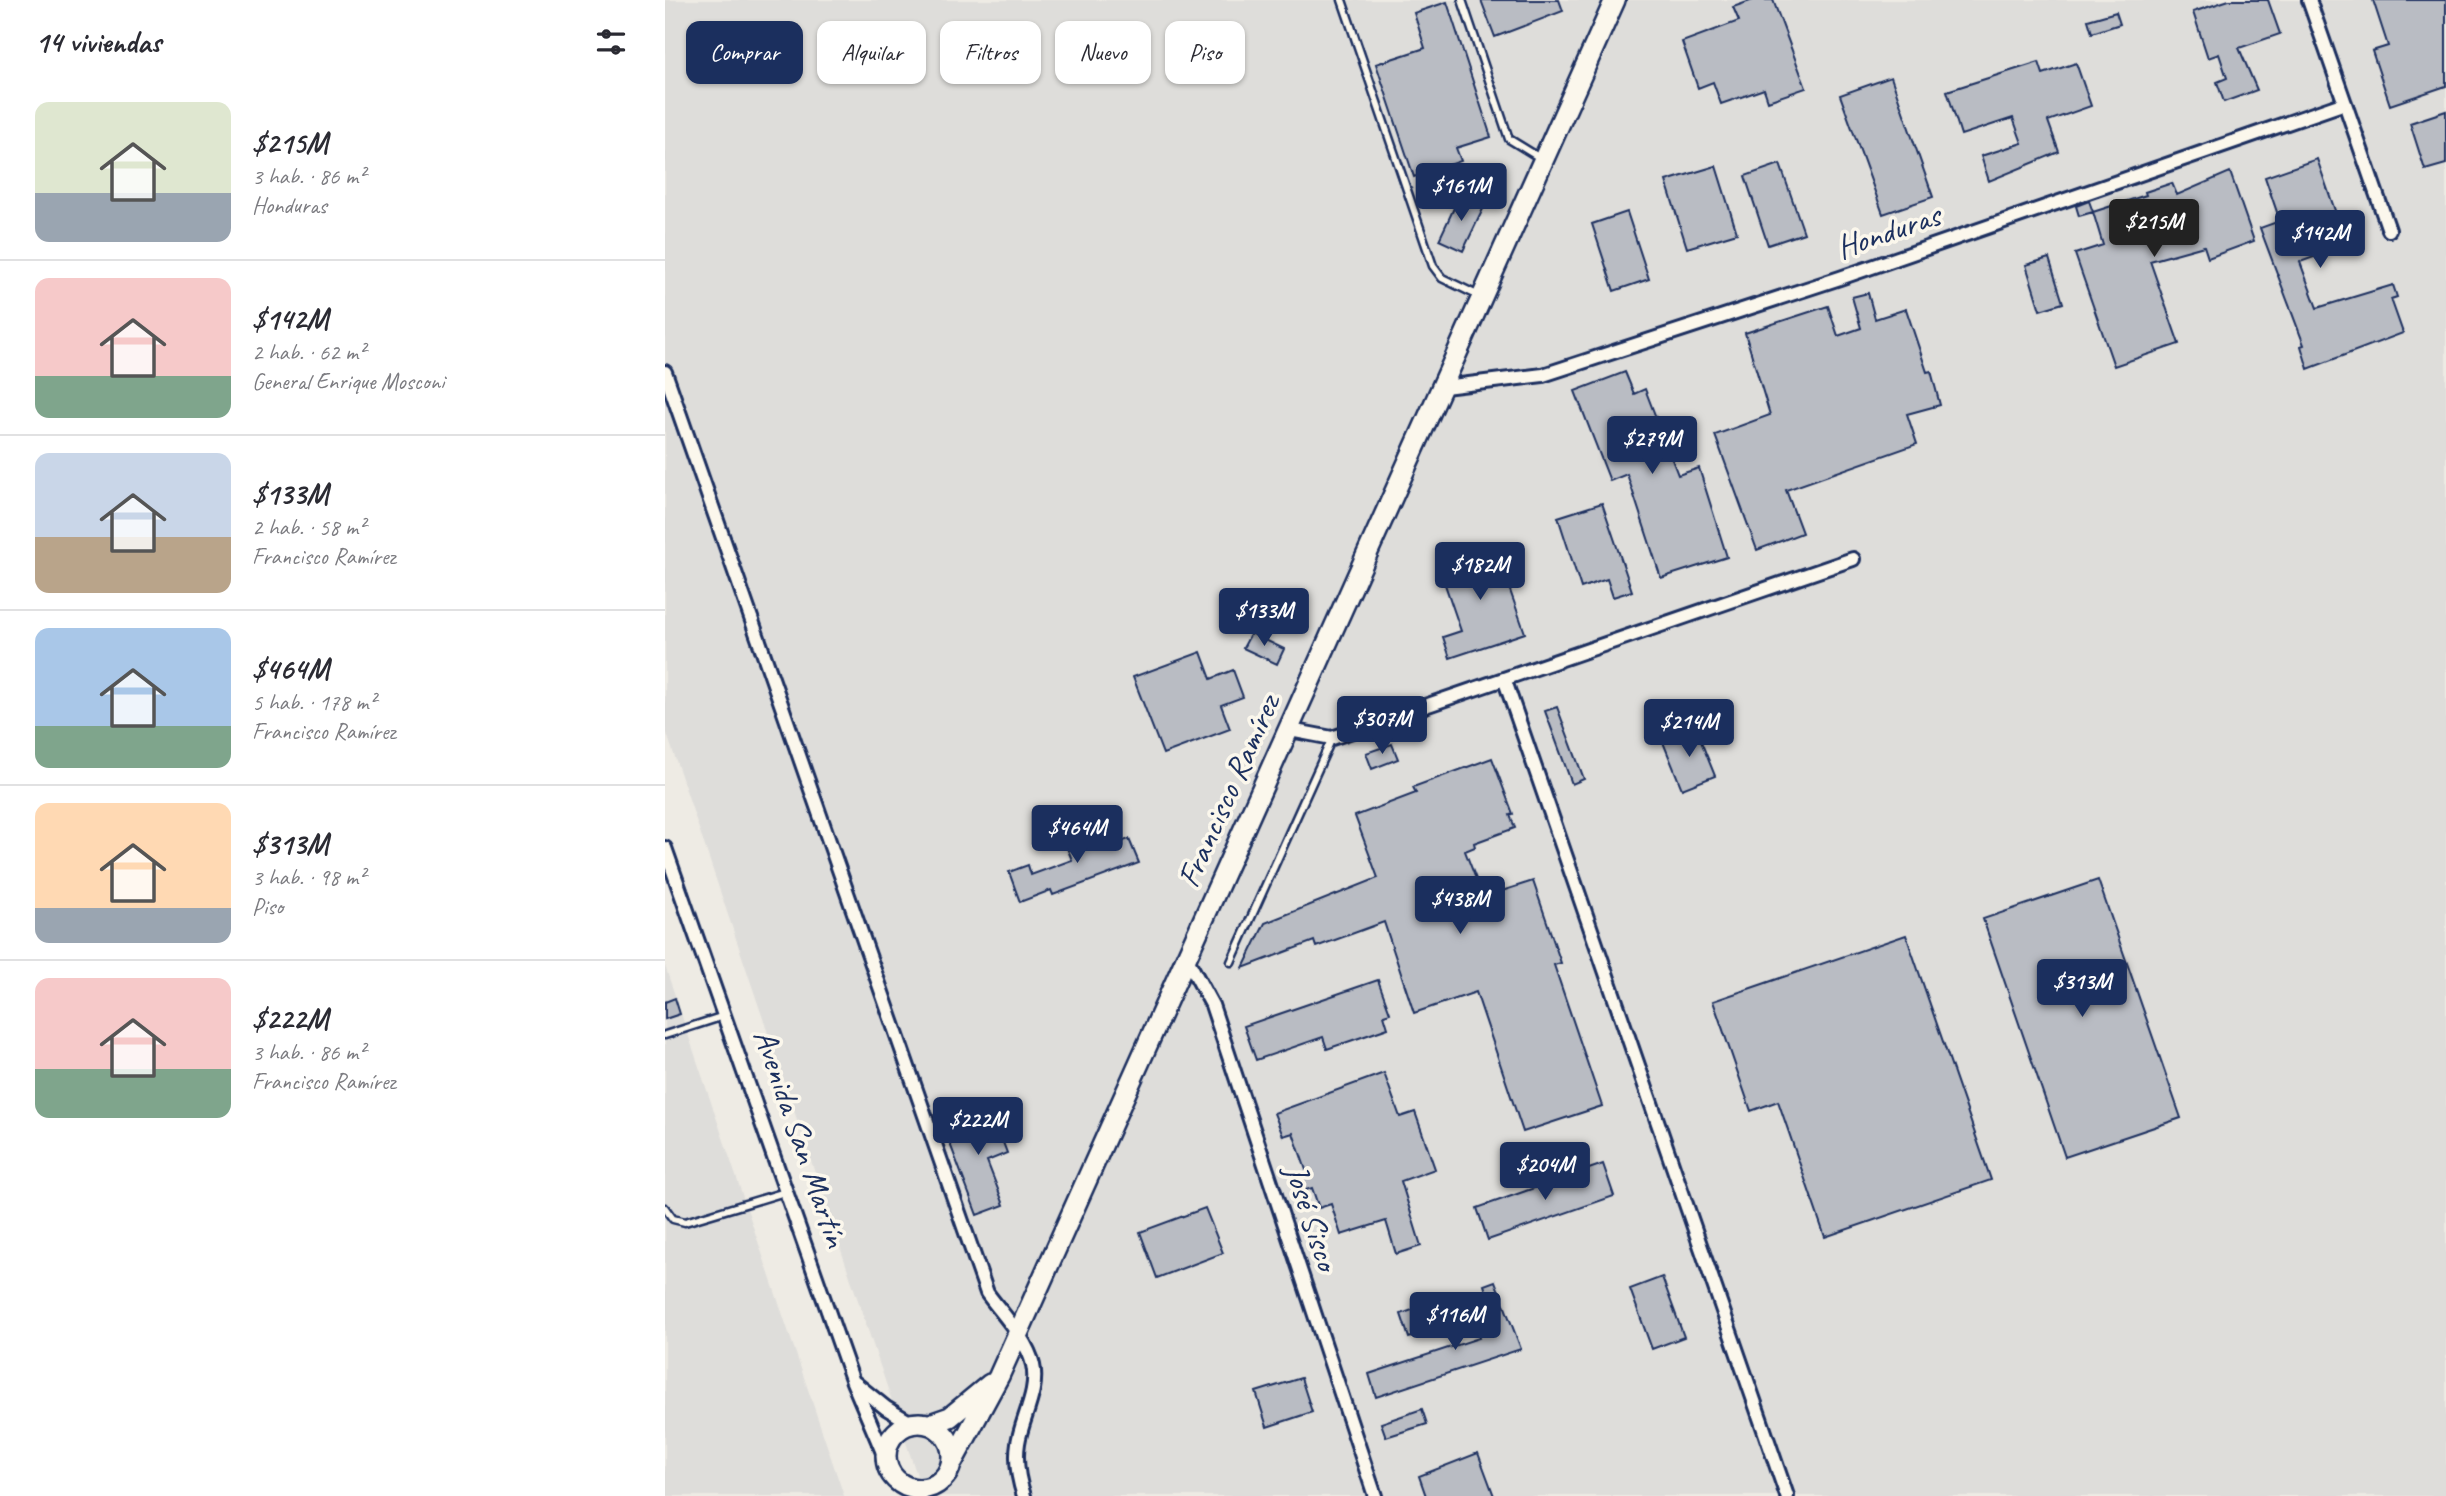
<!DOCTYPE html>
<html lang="es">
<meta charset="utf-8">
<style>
:root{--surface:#fff;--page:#f2f2f3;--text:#2b2b33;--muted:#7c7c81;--line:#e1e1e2;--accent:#1b2f5e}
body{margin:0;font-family:Caveat,sans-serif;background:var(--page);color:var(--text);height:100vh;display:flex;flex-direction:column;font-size:26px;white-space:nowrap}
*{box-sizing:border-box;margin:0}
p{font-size:23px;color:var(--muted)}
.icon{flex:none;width:38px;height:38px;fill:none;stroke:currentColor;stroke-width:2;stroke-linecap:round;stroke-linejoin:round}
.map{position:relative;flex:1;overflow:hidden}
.side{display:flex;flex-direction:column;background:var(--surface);width:665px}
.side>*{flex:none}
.top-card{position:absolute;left:21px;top:21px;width:665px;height:63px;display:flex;gap:14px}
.price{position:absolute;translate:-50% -60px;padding:0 16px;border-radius:7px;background:var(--accent);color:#fff;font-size:23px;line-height:46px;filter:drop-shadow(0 2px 4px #0008)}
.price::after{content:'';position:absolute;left:50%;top:42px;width:21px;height:16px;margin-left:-10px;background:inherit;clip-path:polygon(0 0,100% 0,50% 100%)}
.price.on{background:#222;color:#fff}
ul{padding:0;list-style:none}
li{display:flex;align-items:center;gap:21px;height:175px;padding:0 35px}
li+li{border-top:2px solid var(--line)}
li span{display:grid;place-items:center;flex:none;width:196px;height:140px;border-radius:14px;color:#555}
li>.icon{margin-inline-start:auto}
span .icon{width:84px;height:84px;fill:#fffc;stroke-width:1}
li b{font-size:30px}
h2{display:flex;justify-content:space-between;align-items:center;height:84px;padding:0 35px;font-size:30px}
.tag{padding:0 24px;border-radius:14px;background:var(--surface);box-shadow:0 2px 5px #0004;font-size:24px;line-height:63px}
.tag.on{background:var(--accent);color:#fff}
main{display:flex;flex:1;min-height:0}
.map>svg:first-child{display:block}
.built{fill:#deddda}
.building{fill:#b9bcc3;stroke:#1b2f5e;stroke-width:2}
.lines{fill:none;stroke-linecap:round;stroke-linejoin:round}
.lane-casing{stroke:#1b2f5e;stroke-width:11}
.street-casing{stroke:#1b2f5e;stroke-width:18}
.secondary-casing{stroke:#1b2f5e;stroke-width:24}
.lane{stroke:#fbf7ec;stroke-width:6}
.street{stroke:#fbf7ec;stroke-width:12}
.secondary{stroke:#fbf7ec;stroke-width:19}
.labels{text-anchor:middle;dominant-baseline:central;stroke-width:7;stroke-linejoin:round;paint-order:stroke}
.street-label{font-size:33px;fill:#1b2f5e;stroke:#fbf7ec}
</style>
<main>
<section class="side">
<h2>14 viviendas<svg class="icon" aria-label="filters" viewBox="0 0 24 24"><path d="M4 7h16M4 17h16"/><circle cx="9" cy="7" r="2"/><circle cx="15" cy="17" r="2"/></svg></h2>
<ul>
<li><span style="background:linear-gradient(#dfe7d0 65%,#9aa5b1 0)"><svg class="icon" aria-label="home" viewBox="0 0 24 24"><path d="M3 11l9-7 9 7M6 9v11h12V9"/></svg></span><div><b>$215M</b><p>3 hab. · 86 m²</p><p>Honduras</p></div></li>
<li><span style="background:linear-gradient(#f6c9c9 70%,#7fa58c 0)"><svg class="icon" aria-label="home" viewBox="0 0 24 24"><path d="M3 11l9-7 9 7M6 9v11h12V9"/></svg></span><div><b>$142M</b><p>2 hab. · 62 m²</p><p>General Enrique Mosconi</p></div></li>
<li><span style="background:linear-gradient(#c9d6e8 60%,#b9a48a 0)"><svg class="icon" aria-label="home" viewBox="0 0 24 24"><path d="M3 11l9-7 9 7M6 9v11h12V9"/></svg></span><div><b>$133M</b><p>2 hab. · 58 m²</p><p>Francisco Ramírez</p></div></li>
<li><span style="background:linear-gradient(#a9c7e8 70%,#7fa58c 0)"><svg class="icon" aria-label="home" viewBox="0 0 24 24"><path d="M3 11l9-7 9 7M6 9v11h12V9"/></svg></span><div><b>$464M</b><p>5 hab. · 178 m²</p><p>Francisco Ramírez</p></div></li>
<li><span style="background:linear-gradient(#ffd9b3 75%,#9aa5b1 0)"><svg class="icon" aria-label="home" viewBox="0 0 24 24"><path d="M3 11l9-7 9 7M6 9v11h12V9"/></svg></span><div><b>$313M</b><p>3 hab. · 98 m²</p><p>Piso</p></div></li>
<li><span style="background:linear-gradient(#f6c9c9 65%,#7fa58c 0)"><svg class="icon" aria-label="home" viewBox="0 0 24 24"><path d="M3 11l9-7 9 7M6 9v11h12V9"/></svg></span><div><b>$222M</b><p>3 hab. · 86 m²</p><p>Francisco Ramírez</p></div></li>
</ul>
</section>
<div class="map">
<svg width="1781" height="1496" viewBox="0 0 1781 1496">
<rect width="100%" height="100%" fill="#eeebe4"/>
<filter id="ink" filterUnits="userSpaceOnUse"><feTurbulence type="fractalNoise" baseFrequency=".0143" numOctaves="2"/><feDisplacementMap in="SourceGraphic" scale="14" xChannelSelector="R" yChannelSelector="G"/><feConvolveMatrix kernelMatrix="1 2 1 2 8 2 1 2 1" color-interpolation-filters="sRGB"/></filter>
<g filter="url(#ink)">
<path class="built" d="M 0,0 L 1781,0 L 1781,1496 L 259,1496 L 0,728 Z
M 0,966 L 179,1496 L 0,1496 Z"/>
<path class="building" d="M 816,0 L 894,0 L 898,11 L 830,37 Z
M 1088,0 L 1108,0 L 1141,88 L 1103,101 L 1099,89 L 1056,104 L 1048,82 L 1033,88 L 1017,42 L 1074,21 L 1068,7 Z
M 1564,0 L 1603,0 L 1615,34 L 1574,48 L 1592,90 L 1559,102 L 1552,82 L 1562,78 L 1554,54 L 1543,58 L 1528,12 Z
M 1708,0 L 1781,0 L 1781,86 L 1725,105 L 1707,51 L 1723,46 Z
M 782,2 L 826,137 L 791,148 L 796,161 L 749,177 L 711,64 L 760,48 L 749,13 Z
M 1451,12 L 1455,24 L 1427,33 L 1423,20 Z
M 1374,62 L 1378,74 L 1411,63 L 1426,106 L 1383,121 L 1394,152 L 1324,181 L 1316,156 L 1357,143 L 1348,118 L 1296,135 L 1282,91 Z
M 1226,77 L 1268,197 L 1218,214 L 1175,95 Z
M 1781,111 L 1781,164 L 1760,170 L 1745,123 Z
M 1652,159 L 1682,245 L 1635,262 L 1652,308 L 1728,285 L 1732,297 L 1726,299 L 1738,333 L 1643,369 L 1636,346 L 1639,345 L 1595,228 L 1615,221 L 1600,177 Z
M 1115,164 L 1139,233 L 1103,245 L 1080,176 Z
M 1051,166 L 1072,233 L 1022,248 L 1001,181 Z
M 1565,172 L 1589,241 L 1543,258 L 1539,246 L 1485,261 L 1514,344 L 1449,366 L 1410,254 L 1438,245 L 1428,212 L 1481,195 L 1480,192 L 1507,183 L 1512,195 Z
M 795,195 L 819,207 L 798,251 L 774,240 Z
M 1424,201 L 1428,212 L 1414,216 L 1411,206 Z
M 962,212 L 984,279 L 949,291 L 927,224 Z
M 1384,258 L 1398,303 L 1375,310 L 1361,265 Z
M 1203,293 L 1210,319 L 1241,309 L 1262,372 L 1266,371 L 1275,405 L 1242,414 L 1252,444 L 1121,490 L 1137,533 L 1092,550 L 1050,435 L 1105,415 L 1080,333 L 1163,306 L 1173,336 L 1196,328 L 1187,297 Z
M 960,372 L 969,394 L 980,389 L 1013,475 L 1034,468 L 1062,557 L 996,578 L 962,474 L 945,481 L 910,391 Z
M 937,503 L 967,591 L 948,597 L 942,579 L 916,588 L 893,517 Z
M 829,545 L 860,633 L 785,658 L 778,637 L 796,631 L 773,564 Z
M 586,633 L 619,649 L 612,664 L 578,648 Z
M 536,652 L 546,679 L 568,670 L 578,697 L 556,705 L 565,729 L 498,754 L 468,677 Z
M 892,707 L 919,779 L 907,784 L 880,711 Z
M 1031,729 L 1050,776 L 1017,789 L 998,742 Z
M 727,744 L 733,759 L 707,769 L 701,753 Z
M 827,758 L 848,814 L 845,815 L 850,828 L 809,843 L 810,847 L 800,851 L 818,897 L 868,881 L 896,963 L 889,965 L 937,1106 L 858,1132 L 811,992 L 749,1013 L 719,922 L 651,947 L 649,941 L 578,968 L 600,923 L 713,878 L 690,816 L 751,793 L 748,787 Z
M 436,824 L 444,846 L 464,839 L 474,863 L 388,895 L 386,890 L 355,902 L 344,872 L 363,865 L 366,875 L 407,860 L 398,838 Z
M 1433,880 L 1516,1118 L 1400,1157 L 1318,919 Z
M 1241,935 L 1326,1180 L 1160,1237 L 1113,1101 L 1086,1111 L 1048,1001 Z
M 713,980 L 725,1013 L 719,1015 L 723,1028 L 662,1049 L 658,1037 L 591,1060 L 579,1026 Z
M 10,998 L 15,1014 L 0,1019 L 0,1002 Z
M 719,1073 L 735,1117 L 750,1112 L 770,1169 L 736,1181 L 756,1246 L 731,1254 L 721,1221 L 676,1235 L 666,1204 L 654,1208 L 647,1188 L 638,1191 L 632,1176 L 642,1173 L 628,1133 L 618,1136 L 609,1113 Z
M 325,1108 L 342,1153 L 322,1161 L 339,1205 L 312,1215 L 278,1125 Z
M 938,1164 L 949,1196 L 823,1240 L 812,1208 Z
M 540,1208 L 558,1253 L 492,1278 L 475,1232 Z
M 997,1277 L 1019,1337 L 987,1349 L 965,1289 Z
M 830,1281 L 856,1349 L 711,1397 L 704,1374 L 814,1338 L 809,1325 L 830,1317 L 819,1285 Z
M 758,1306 L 767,1330 L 744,1338 L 736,1314 Z
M 636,1378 L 647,1412 L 602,1427 L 591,1392 Z
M 757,1409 L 762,1424 L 721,1437 L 716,1423 Z
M 813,1453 L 829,1496 L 761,1496 L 754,1476 Z"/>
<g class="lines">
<defs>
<path id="lane" d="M 677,0 L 768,266 L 777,278 L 814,296
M 797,0 L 844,139 L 875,158
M 566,962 L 667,738
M 0,1035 L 59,1016
M 0,1208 L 8,1219 L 20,1222 L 120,1192"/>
<path id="street" d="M 1644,0 L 1724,230
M 0,372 L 322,1293 C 337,1314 362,1339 368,1365 C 374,1391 357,1418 353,1443 C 350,1462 353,1478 359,1496
M 779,387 L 878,375 L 1175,278 L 1680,103
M 840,681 L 1122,1496
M 625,730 L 667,738 L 1188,559
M 0,848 L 188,1382 L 222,1462
M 522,959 L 547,1005 L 710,1496
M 190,1383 L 221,1408 L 246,1423"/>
<path id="secondary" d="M221 1456a33 33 0 1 1 66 0a33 33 0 1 1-66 0Z
M 265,1424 L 285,1417 L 325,1384
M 288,1461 L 334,1376 L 950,0"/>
</defs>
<use href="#lane" class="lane-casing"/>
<use href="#street" class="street-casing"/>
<use href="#secondary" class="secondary-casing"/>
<use href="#lane" class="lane"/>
<use href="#street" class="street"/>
<use href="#secondary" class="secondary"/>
</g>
</g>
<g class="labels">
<g class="street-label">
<text transform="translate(1223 231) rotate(-19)">Honduras</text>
<text transform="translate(563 791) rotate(-66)">Francisco Ramírez</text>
<text transform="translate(136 1138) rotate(71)">Avenida San Martín</text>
<text transform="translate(647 1217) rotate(72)">José Sisco</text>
</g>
</g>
</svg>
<b class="price" style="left:796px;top:223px">$161M</b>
<b class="price on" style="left:1489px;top:259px">$215M</b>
<b class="price" style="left:1655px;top:270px">$142M</b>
<b class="price" style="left:987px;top:476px">$279M</b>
<b class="price" style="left:815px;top:602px">$182M</b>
<b class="price" style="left:599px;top:648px">$133M</b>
<b class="price" style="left:717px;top:756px">$307M</b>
<b class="price" style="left:1024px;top:759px">$214M</b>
<b class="price" style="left:412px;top:865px">$464M</b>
<b class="price" style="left:795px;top:936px">$438M</b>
<b class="price" style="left:1417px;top:1019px">$313M</b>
<b class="price" style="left:313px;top:1157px">$222M</b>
<b class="price" style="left:880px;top:1202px">$204M</b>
<b class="price" style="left:790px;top:1352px">$116M</b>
<div class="top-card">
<a class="tag on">Comprar</a>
<a class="tag">Alquilar</a>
<a class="tag">Filtros</a>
<a class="tag">Nuevo</a>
<a class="tag">Piso</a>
</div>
</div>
</main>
